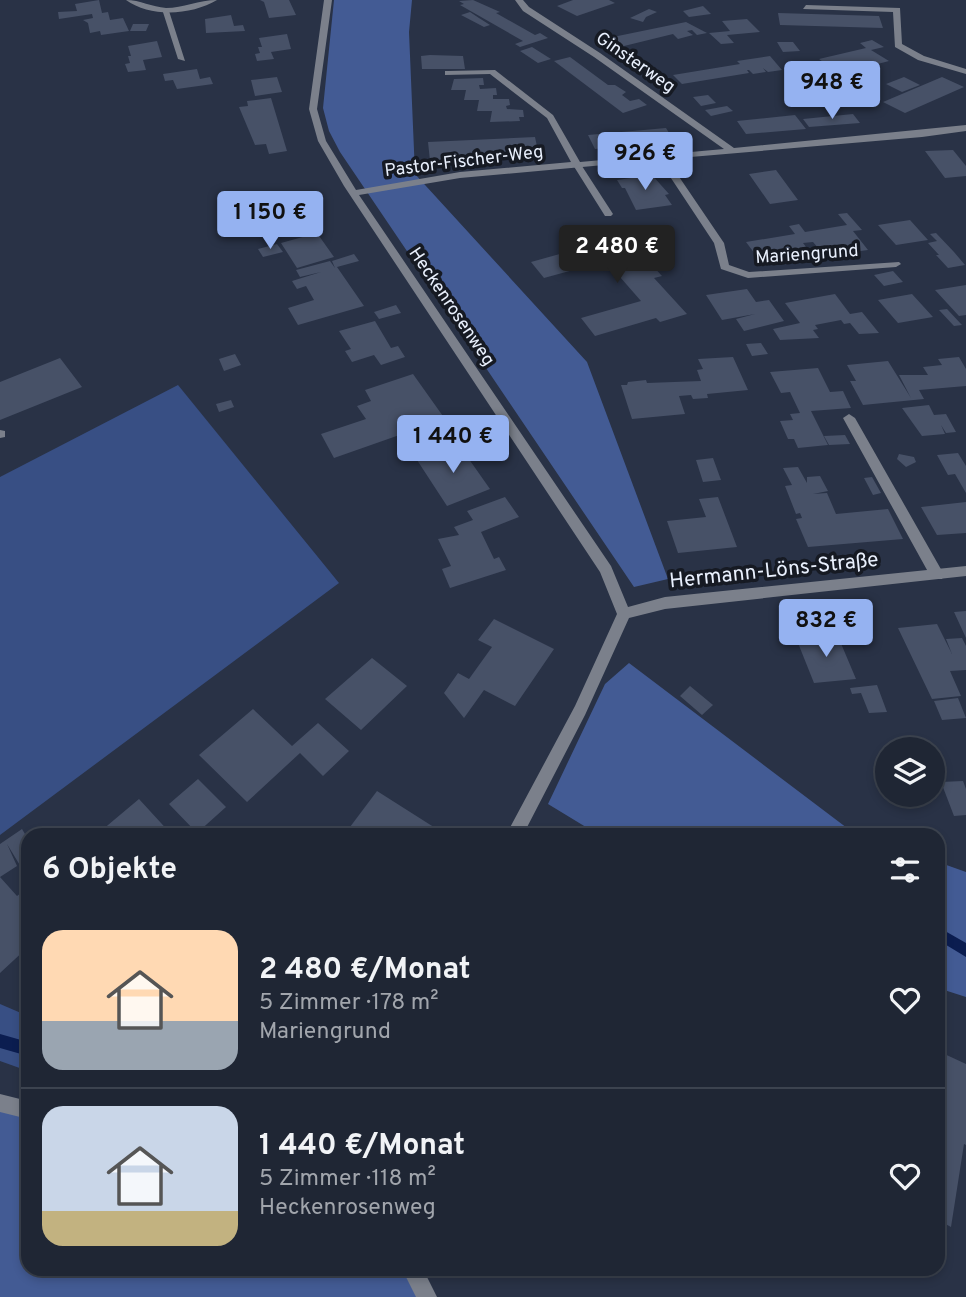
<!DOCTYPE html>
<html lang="de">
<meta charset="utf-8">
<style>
:root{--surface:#1f2634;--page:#272e3c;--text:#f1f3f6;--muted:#a1a5ac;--line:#3c434f;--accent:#95b2f1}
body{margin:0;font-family:Overpass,sans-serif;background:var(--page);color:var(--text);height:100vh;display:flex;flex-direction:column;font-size:26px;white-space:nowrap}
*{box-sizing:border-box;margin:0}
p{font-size:23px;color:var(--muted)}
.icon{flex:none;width:38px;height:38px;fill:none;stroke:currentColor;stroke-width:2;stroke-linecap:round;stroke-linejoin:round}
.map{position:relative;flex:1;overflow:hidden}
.side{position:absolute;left:21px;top:828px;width:924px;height:448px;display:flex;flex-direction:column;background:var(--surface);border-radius:21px;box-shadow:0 4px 10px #0003,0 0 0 2px var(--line)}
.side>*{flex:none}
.buttons{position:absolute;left:875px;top:737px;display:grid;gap:14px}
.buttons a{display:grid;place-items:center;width:70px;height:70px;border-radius:50%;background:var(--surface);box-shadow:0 4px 10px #0003,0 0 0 2px var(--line);font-size:35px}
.price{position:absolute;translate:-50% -60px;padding:0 16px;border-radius:7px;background:var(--accent);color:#111;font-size:23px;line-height:46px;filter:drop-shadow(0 2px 4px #0008)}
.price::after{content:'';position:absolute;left:50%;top:42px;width:21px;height:16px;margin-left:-10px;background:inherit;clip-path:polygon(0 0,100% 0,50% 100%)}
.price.current{background:#222;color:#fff}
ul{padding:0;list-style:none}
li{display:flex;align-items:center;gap:21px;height:175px;padding:0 21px}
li+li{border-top:2px solid var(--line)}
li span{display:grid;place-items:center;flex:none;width:196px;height:140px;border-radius:21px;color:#555}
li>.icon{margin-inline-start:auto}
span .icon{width:84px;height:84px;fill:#fffc;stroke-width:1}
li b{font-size:30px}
h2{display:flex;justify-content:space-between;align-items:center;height:84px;padding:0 21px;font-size:30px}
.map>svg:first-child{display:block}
.green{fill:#384f84}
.forest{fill:#435b94}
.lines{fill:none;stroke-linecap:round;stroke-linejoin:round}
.stream{fill:#0b1d50;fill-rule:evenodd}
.building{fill:#475167}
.service{fill:#7b808b;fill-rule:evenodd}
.minor{fill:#7b808b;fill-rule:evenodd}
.tertiary{fill:#7b808b;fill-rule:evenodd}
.labels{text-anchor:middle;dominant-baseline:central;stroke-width:7;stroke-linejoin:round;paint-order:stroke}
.far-street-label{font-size:18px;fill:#e9f0fd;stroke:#161a23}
.street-label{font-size:21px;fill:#e9f0fd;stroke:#161a23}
</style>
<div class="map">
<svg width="966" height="1297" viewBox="0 0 966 1297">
<rect width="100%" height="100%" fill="#293246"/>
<path class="green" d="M 178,385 L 339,583 L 0,835 L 0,477 Z
M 0,1004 L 28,1016 L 28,1071 L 0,1061 Z"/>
<path class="forest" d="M 334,0 L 412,0 L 409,32 L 415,174 L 587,362 L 668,579 L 634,587 L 340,152 L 329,131 L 323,108 Z
M 629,663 L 851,831 L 861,835 L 599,835 L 548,804 L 605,684 Z
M 938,862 L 966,872 L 966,997 L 938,988 Z
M 0,1101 L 28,1104 L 28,1269 L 412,1269 L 423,1297 L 0,1297 Z"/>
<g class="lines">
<path class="stream" d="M 938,927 L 966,943 L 966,957 L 938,940 Z
M 0,1034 L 28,1042 L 28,1056 L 0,1048 Z"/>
</g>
<path class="building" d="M 99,0 L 102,13 L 108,12 L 110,20 L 123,18 L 129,31 L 101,35 L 100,31 L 90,33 L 88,23 L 83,20 L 93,18 L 92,14 L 59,19 L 58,12 L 77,11 L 75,4 Z
M 260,0 L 289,0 L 296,15 L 269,18 L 264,2 Z
M 473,0 L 500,12 L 496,13 L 535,35 L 540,33 L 548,38 L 520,47 L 515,44 L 523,41 L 460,5 L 464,4 L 459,1 Z
M 573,0 L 609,0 L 615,3 L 577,16 L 557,6 Z
M 703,6 L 711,14 L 689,17 L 683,11 Z
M 649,9 L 657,12 L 646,17 L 643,22 L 630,18 Z
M 470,12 L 479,18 L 490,25 L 484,27 L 461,15 Z
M 778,13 L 879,16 L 883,28 L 780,25 Z
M 231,15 L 234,26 L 243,25 L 245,31 L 206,33 L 205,19 Z
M 747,19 L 760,32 L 727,35 L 734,43 L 721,44 L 709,33 L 730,31 L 722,21 Z
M 686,22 L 707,33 L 697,35 L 692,30 L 687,31 L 693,35 L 678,39 L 673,34 L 620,47 L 608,38 Z
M 133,24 L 149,24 L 146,31 L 130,31 Z
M 287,34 L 291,49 L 271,52 L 274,59 L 257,61 L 255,54 L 260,53 L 258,47 L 262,47 L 259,38 Z
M 872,40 L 884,47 L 871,50 L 889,61 L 840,74 L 819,59 L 866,48 L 860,43 Z
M 157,41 L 162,57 L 143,60 L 146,70 L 128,72 L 125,64 L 130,63 L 128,56 L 131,56 L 128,46 Z
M 777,42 L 793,42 L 800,51 L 783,52 Z
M 532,47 L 551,59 L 538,63 L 520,51 Z
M 430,55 L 463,56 L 465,69 L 422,69 L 421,56 Z
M 770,56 L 782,70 L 768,72 L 763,68 L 766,72 L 753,74 L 749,70 L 747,70 L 749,73 L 682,84 L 673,75 L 740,64 L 737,61 Z
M 570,57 L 608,85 L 615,85 L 626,92 L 622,95 L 630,101 L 639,99 L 647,105 L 623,113 L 554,61 Z
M 197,69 L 200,79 L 210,77 L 213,84 L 177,89 L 173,80 L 165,81 L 163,74 Z
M 277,77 L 282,92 L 255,96 L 251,80 Z
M 904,77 L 920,85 L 902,92 L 886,84 Z
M 942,77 L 964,87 L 905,113 L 883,102 Z
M 483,78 L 484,85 L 479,85 L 480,89 L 496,88 L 497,95 L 493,95 L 493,99 L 509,99 L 510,105 L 506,106 L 507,109 L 523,110 L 524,117 L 519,117 L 520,121 L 490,122 L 492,111 L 477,111 L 479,100 L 464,100 L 466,90 L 451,90 L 454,79 Z
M 842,78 L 861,88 L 850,93 L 831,83 Z
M 708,95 L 716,103 L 701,106 L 693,97 Z
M 271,98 L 287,151 L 269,154 L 266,144 L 255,145 L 239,107 L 248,106 L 247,101 Z
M 727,106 L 733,111 L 711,116 L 705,110 Z
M 853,114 L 860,123 L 809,127 L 803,119 Z
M 795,115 L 806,129 L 746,134 L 737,121 Z
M 666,128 L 674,141 L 595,149 L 588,135 Z
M 535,137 L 539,156 L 430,161 L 428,142 Z
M 953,150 L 966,166 L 966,176 L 945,178 L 925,151 Z
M 776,170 L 798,200 L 770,204 L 749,174 Z
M 652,175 L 669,194 L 665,195 L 672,205 L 636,210 L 625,188 L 622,188 L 617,180 Z
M 847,213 L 862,230 L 853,231 L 868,250 L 825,256 L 813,242 L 803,243 L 810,252 L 761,262 L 746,242 L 795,234 L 789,226 L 799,224 L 805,232 L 847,225 L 838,214 Z
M 910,220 L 928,240 L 896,245 L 878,225 Z
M 317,233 L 334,257 L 297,268 L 281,243 Z
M 936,233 L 954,252 L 965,265 L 948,268 L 936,255 L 939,255 L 928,243 L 937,241 L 930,234 Z
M 614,235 L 644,267 L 652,265 L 662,276 L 654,278 L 687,314 L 660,322 L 656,318 L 595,336 L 581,318 L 641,301 L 606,261 L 544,278 L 531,262 L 592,245 L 589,242 Z
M 277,244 L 283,252 L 263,257 L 258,249 Z
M 354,254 L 359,261 L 337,267 L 364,306 L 298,325 L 288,308 L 314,300 L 306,286 L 297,289 L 292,281 L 321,272 L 300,277 L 296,270 L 330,261 L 335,268 L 332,261 Z
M 893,271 L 903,282 L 884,286 L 874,275 Z
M 966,285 L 966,315 L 959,316 L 935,290 Z
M 747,289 L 756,302 L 769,300 L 784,321 L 744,331 L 736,319 L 755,314 L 722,320 L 706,295 Z
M 835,294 L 850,314 L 862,312 L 879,333 L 859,334 L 850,323 L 844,324 L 841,320 L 815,325 L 818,329 L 813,330 L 819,338 L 780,340 L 773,329 L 800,323 L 785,303 Z
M 912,294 L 933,317 L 898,323 L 878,300 Z
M 396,305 L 401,313 L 379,319 L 374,312 Z
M 947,309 L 962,325 L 954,326 L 939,310 Z
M 375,321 L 391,348 L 398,346 L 405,357 L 381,365 L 374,355 L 352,362 L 345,351 L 351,349 L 339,331 Z
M 761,343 L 768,354 L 752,356 L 746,344 Z
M 235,354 L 241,365 L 224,371 L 219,359 Z
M 733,357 L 748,390 L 707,394 L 708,398 L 693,399 L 691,395 L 679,396 L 685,414 L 632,419 L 621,385 L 627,385 L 628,382 L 646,380 L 647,383 L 701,381 L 697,370 L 703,369 L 698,359 Z
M 959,357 L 966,369 L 966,386 L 919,390 L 924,399 L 863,405 L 850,381 L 856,381 L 847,365 L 888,361 L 911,398 L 899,375 L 928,375 L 923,367 L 942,365 L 938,359 Z
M 60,358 L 82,387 L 0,420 L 0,382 Z
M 818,368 L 830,392 L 843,391 L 851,408 L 811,411 L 828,445 L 798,448 L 794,439 L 788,439 L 780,421 L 793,420 L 790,414 L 800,413 L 790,392 L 781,393 L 770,372 Z
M 413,374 L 445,419 L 334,458 L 321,434 L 366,419 L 357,406 L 371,401 L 365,390 Z
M 231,400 L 234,407 L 219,412 L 216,404 Z
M 929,405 L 934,415 L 946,414 L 956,432 L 946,433 L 941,425 L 945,434 L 922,436 L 902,408 Z
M 845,435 L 850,444 L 829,445 L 824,436 Z
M 459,445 L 490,489 L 447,506 L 417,460 Z
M 958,453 L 966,466 L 966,493 L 955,474 L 948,475 L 937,455 Z
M 899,454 L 914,457 L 916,462 L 906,467 L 897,459 Z
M 713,458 L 721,480 L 703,482 L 696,460 Z
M 798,467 L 807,483 L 807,477 L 820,476 L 828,491 L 813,494 L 827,493 L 836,514 L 888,509 L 903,539 L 808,547 L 796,519 L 802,518 L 800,513 L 796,514 L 785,486 L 792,485 L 783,468 Z
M 872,477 L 881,493 L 873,495 L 864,478 Z
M 505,497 L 519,517 L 481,532 L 494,559 L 499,557 L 506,570 L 450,588 L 442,569 L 451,566 L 438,539 L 459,535 L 454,527 L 473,520 L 467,511 Z
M 718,497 L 737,547 L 678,553 L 667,521 L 706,517 L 699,499 Z
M 966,502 L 966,533 L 937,535 L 921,507 Z
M 966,611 L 966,638 L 954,612 Z
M 494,619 L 554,649 L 515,706 L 484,690 L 464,718 L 444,693 L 458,673 L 469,679 L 492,647 L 478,640 Z
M 937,624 L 952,654 L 946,639 L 962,638 L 966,646 L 966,670 L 950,671 L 961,696 L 932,699 L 898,628 Z
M 837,634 L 856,679 L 814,683 L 796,638 Z
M 372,658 L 407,686 L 361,730 L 325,699 Z
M 877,685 L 887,712 L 869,713 L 861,693 L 852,694 L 850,688 Z
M 690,686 L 713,705 L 702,715 L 680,696 Z
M 958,698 L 966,718 L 942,720 L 934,701 Z
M 253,709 L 292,746 L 318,723 L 349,751 L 323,776 L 300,753 L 247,802 L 199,755 Z
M 198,779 L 226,807 L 197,833 L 169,804 Z
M 963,781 L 966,789 L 966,815 L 954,816 L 941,782 Z
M 377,791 L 440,831 L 437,835 L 344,835 Z
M 139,799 L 172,835 L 97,835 L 108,825 Z
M 22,829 L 28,839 L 28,862 L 21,867 L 7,844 L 17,866 L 0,877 L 17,896 L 26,889 L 28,891 L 28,947 L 0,973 L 0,844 Z
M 938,1051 L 966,1064 L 966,1145 L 964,1144 L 951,1227 L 938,1220 Z"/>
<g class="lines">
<path class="service" d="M 806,5 L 900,8 L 902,44 L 924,56 L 966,69 L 966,74 L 918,60 L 895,47 L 893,12 L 803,9 Z
M 162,9 L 169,11 L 185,61 L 178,59 Z
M 574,163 L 580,163 L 613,214 L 611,216 L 605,216 L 573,165 Z
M 849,414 L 855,418 L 942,571 L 944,575 L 942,579 L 932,579 L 843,418 Z
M 0,430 L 5,431 L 5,437 L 0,438 Z"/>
<path class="minor" d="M 126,0 C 140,0 152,7 166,8 C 183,8 199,0 217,0 C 192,15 151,18 126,0 Z
M 324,0 L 332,0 L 317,109 L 326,141 L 356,190 L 460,172 L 571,162 L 547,118 L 490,74 L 445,75 L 445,71 L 448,71 L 495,70 L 553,115 L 580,162 L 724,149 L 594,57 L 523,11 L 515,0 L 523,0 L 529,7 L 600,53 L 734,148 L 966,125 L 966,131 L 922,137 L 667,159 L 724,243 L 729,265 L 749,272 L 899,262 L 901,264 L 896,267 L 748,278 L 721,269 L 714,243 L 659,160 L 460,178 L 359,195 L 611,566 L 628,607 L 665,597 L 966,566 L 966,576 L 665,609 L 629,618 L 585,715 L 523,835 L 506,835 L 575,706 L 617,614 L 600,572 L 344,186 L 318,141 L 309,109 Z
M 402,1269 L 423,1269 L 437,1297 L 416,1297 Z"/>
<path class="tertiary" d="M 0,1094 L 28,1101 L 28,1119 L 0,1112 Z"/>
</g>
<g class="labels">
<g class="far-street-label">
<text transform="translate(635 63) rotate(35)">Ginsterweg</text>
<text transform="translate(464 162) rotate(-7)">Pastor-Fischer-Weg</text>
<text transform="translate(807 255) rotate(-4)">Mariengrund</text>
<text transform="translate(451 307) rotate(56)">Heckenrosenweg</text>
</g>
<g class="street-label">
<text transform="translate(774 571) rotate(-6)">Hermann-Löns-Straße</text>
</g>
</g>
</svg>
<div class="buttons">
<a><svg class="icon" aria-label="layers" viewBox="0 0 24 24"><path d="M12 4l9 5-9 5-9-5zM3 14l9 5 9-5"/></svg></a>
</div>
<b class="price" style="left:832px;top:121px">948 €</b>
<b class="price" style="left:645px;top:192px">926 €</b>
<b class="price" style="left:270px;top:251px">1 150 €</b>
<b class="price current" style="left:617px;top:285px">2 480 €</b>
<b class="price" style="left:453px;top:475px">1 440 €</b>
<b class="price" style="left:826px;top:659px">832 €</b>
<section class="side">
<h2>6 Objekte<svg class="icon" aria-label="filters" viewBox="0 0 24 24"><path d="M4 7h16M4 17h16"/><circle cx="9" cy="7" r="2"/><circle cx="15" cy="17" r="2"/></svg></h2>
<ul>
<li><span style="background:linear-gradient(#ffd9b3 65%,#9aa5b1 0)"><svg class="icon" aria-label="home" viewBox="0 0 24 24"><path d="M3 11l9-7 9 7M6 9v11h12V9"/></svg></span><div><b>2 480 €/Monat</b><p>5 Zimmer · 178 m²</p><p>Mariengrund</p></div><svg class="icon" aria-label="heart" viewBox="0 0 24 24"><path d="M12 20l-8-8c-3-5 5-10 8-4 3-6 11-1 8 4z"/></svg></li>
<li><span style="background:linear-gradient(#c9d6e8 75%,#c2b280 0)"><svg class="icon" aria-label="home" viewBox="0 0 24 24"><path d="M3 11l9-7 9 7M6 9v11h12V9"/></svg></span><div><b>1 440 €/Monat</b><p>5 Zimmer · 118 m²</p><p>Heckenrosenweg</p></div><svg class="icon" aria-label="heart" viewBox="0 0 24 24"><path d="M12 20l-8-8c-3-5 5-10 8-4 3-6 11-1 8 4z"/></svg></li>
</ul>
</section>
</div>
